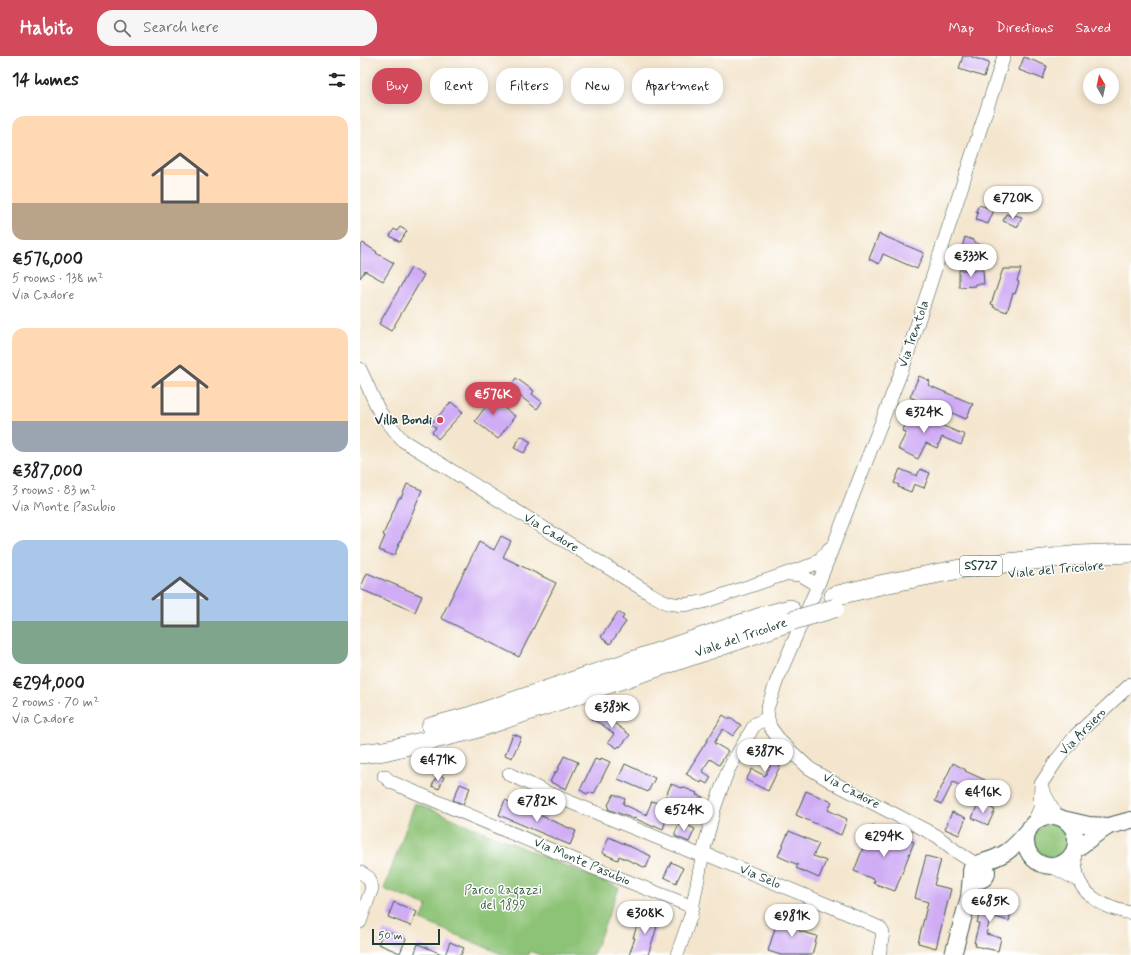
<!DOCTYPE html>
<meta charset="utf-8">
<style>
:root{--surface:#fff;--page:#f6f6f6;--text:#202124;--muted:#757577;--accent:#d1495b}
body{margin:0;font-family:Mynerve,sans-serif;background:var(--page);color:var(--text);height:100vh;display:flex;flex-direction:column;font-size:15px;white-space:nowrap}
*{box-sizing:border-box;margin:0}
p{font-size:13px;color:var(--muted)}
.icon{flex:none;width:22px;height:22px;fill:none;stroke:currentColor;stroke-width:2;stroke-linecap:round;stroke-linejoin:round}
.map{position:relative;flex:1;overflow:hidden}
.side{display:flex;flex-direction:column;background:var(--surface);width:360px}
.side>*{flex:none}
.top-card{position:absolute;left:12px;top:12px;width:380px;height:36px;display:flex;gap:8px}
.needle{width:26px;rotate:351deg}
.fabs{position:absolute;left:723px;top:12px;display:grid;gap:8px}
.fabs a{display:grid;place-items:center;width:36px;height:36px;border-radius:50%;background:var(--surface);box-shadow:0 2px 10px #0003;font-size:20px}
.scale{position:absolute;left:12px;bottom:10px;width:68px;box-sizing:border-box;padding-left:4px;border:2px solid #1f3d34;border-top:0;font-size:11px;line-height:14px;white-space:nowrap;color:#1f3d34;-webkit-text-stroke:3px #fff;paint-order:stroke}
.price{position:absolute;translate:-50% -34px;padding:0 9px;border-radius:14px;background:#fff;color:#222;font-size:13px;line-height:26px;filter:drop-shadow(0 1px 2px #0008)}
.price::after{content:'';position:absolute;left:50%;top:24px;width:12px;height:9px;margin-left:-6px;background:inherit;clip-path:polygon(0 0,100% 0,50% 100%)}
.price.selected{background:var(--accent);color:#fff}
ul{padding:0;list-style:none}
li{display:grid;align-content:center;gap:8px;height:212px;padding:0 12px}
li span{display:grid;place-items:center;height:124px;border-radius:12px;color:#555}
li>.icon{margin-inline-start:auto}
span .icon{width:72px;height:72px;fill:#fffc;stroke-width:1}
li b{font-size:17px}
h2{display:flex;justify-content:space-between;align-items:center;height:48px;padding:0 12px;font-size:17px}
.chip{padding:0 14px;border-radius:16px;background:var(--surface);box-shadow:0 2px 10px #0003;font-size:14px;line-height:36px}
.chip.selected{background:var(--accent);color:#fff}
header{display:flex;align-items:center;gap:24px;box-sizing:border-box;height:56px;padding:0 20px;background:var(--accent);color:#fff}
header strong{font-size:19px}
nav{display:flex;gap:22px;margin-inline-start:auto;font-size:14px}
.search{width:280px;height:36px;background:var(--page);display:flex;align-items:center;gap:10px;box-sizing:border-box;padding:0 14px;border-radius:16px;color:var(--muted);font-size:15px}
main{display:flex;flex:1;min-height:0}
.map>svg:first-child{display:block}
.green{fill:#8dc376;stroke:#568055}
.building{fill:#cfacf4}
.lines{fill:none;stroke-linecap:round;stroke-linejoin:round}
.minor-casing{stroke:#3f564b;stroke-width:14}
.major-casing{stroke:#3f564b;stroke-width:18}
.highway-casing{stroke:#3f564b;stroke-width:20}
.minor{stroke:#fff;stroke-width:13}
.major{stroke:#fff;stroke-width:16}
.highway{stroke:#fff;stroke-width:19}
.highway-bridge-casing{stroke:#3f564b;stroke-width:20;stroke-linecap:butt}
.highway-bridge{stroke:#fff;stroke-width:19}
.poi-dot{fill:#d1495b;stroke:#fff;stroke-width:1.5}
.labels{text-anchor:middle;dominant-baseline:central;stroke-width:3;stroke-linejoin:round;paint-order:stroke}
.shield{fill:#fff;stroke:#627771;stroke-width:1}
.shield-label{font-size:12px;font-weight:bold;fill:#1f3d34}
.street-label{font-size:13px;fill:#1f3d34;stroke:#fff}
.poi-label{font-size:13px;font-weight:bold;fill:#1f3d34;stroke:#fff;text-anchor:end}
.park-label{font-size:13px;fill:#406548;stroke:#fff}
</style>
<header>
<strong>Habito</strong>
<div class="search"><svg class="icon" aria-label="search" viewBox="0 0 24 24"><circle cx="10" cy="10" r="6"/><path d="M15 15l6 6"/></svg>Search here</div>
<nav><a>Map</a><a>Directions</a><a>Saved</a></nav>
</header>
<main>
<section class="side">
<h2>14 homes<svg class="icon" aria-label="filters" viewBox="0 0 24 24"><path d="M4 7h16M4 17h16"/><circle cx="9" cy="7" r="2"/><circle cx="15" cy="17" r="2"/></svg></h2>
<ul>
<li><span style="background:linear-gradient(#ffd9b3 70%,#b9a48a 0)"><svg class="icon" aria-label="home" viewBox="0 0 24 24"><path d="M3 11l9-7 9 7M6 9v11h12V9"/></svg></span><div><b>€576,000</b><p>5 rooms · 138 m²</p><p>Via Cadore</p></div></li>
<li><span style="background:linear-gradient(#ffd9b3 75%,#9aa5b1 0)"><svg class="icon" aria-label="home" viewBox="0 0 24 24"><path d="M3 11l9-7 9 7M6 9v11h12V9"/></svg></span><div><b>€387,000</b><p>3 rooms · 83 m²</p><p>Via Monte Pasubio</p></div></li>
<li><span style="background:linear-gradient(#a9c7e8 65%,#7fa58c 0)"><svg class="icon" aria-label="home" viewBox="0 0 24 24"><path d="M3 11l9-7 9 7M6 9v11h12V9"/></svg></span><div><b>€294,000</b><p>2 rooms · 70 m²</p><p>Via Cadore</p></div></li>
</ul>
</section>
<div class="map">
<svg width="771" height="899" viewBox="0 0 771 899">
<rect width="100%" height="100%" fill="#fff"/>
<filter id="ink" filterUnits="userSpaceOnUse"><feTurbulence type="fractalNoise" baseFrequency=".025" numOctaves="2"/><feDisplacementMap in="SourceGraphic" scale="8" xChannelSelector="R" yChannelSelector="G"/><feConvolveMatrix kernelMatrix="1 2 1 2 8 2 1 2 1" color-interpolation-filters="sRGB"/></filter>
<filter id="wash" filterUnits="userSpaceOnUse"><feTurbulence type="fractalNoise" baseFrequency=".012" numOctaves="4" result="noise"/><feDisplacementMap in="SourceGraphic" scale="16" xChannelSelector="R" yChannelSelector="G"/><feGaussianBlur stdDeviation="0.9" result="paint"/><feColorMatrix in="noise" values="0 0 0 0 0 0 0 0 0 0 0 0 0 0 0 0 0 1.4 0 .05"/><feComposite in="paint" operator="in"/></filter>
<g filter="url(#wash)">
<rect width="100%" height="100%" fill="#f4e6ce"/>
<path class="green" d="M 55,747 L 259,832 L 233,899 L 180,899 L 170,895 L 169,899 L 144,899 L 61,864 L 67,850 L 24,833 Z
M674 784a17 17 0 1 1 34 0a17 17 0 1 1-34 0Z"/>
<g id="blocks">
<path class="building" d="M 603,0 L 612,0 L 612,1 L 629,7 L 624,21 L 599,13 Z
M 664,1 L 687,10 L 683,23 L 659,14 Z
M 619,149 L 634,154 L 628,168 L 616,164 L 618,156 L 616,155 Z
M 646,158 L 654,161 L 655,159 L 662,161 L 658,171 L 643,165 Z
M 40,171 L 47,175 L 40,186 L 30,180 L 34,173 L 37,175 Z
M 519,178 L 564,197 L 557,213 L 523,198 L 519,208 L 509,203 Z
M 605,181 L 613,184 L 623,192 L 620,199 L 608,201 L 600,198 Z
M 3,187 L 17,196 L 16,197 L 34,207 L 23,225 L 5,215 L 0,222 L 0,191 Z
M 51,212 L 64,219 L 31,275 L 19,268 Z
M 643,213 L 661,213 L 657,225 L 659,226 L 655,238 L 653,237 L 647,256 L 633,251 L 634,249 L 631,248 Z
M 599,214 L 623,214 L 624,228 L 615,228 L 615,230 L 599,231 Z
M 559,320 L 570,325 L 568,329 L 613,348 L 606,363 L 562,344 L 561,346 L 550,341 Z
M 156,322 L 174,335 L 172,338 L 182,346 L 177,353 L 149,332 Z
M 119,331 L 127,340 L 155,360 L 138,383 L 115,365 L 127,349 L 114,336 Z
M 91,346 L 103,356 L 78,383 L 72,376 L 76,372 L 71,368 Z
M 542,353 L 605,379 L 601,389 L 582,381 L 577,392 L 566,387 L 558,403 L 538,393 L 546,377 L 542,375 L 548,365 L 539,361 Z
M 161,380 L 171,386 L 164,397 L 154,392 Z
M 540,413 L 557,420 L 560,413 L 570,417 L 564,432 L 554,428 L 551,436 L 538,431 L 539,429 L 534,427 Z
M 47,428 L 62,434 L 34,500 L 19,494 L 25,480 L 23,479 L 39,442 L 41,442 Z
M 141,480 L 151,485 L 143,501 L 196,527 L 159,601 L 81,562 L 119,486 L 134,494 Z
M 7,517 L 62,540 L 55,556 L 0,533 Z
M 258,556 L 264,560 L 262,563 L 266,566 L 250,588 L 241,581 Z
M 239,653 L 247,660 L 246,661 L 270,679 L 260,691 L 259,690 L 257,692 L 248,686 L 254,678 L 241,668 L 231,663 Z
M 363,659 L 369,663 L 370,661 L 381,669 L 373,680 L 363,673 L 354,687 L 368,695 L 359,709 L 350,703 L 342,715 L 351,721 L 347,728 L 342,725 L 341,727 L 326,718 Z
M 153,678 L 161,681 L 152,702 L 145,699 Z
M 401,695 L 422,706 L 408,735 L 386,724 L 392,713 L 405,720 L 411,708 L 398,701 Z
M 204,700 L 218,706 L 206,733 L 190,726 L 195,716 L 196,717 Z
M 241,702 L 250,706 L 234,738 L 229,736 L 227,738 L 220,734 L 235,703 L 240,705 Z
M 593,707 L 606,714 L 605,715 L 625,724 L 618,738 L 593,726 L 582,748 L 575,745 Z
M 265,708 L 295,722 L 288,736 L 258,723 Z
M 78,718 L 84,721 L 79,733 L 72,730 Z
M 100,728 L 110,732 L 103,748 L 93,744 Z
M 311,728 L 322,732 L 322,731 L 337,737 L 336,739 L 343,741 L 336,757 L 312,747 L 303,773 L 294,769 L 294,771 L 274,762 L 274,763 L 248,753 L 249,750 L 248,749 L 254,738 L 265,743 L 263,748 L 286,759 L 292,745 L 302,749 Z
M 446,735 L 472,746 L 468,754 L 487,763 L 481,779 L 436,759 Z
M 145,744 L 216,775 L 210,789 L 139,759 Z
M 619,746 L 635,754 L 628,769 L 612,762 Z
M 592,756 L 606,762 L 599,779 L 585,773 Z
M 320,766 L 335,773 L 329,786 L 315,780 L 315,777 Z
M 512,769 L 554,786 L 535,835 L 513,827 L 515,824 L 494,815 Z
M 429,775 L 459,788 L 453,800 L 466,805 L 459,822 L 436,812 L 438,809 L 418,800 Z
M 249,781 L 291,800 L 286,812 L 259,800 L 258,804 L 242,797 Z
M 566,800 L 581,804 L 574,829 L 591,833 L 576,892 L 558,887 L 568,846 L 555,842 Z
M 311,806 L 323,812 L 316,827 L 304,821 Z
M 624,840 L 635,843 L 634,847 L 652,851 L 649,865 L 631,860 L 626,878 L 641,882 L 638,895 L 615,890 L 616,887 L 614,887 L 619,867 L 617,867 Z
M 34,846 L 57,856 L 51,870 L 28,861 Z
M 285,856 L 300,861 L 288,899 L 269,899 L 275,882 L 273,882 L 278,867 L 281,868 Z
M 421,857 L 427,858 L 428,857 L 443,862 L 439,875 L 457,880 L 452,899 L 421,899 L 408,895 L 416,869 L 418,869 Z
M 24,874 L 46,883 L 40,897 L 18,888 Z
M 90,886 L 104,892 L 101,899 L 85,899 Z
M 58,888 L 84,899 L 54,899 Z"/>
</g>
</g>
<g filter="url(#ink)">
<use href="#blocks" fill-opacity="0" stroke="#3f564b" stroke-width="1"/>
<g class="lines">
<defs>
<path id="minor" d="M 0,313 L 19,355 L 42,384 L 289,537 L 307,547 L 323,549 L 343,546 L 455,508 L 470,493
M 429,518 L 441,519 L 458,529
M 149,718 L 188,737 L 342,800
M 24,720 L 31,726 L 234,812 L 333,851
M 682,732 C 686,742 692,751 697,760
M 674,766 L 680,752 L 681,728 L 697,704 L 716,679 L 771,628
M 343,797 L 475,852 L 520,872 L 523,877 L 519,899
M 714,797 C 715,806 716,817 719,825 C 728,844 752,854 771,857
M 616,808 L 597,796 L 577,780 L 472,726 L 449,712 L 421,686 L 410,671 L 408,662 L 407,653 L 417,624 L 458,529 L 545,306 L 644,0
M 690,810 L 701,815 L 719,825
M 0,816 L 9,822 L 12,832 L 0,866
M 317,899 L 331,859 L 343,797 L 355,750 L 368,714 L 395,668 L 408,662"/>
<path id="major" d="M666 785a25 25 0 1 1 50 0a25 25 0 1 1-50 0Z
M 703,763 L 729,769 L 749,770
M 715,794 L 735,779 L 749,770 L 771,764
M 619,807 C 643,801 651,795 667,776
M611 816a8 8 0 1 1 16 0a8 8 0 1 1-16 0Z
M 593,899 L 609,841 L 611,819"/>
<path id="highway" d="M 474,540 L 524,528 L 610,511 L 720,499 L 771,497
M 71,671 L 108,661 L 404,560 L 430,553
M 0,698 L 24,695 L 112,674 L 384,582 L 431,565"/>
</defs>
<use href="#minor" class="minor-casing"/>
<use href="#major" class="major-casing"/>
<use href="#highway" class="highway-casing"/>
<use href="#minor" class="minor"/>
<use href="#major" class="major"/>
<use href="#highway" class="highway"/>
<defs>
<path id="highway-bridge" d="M 431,565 L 475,552"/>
</defs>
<use href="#highway-bridge" class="highway-bridge-casing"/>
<use href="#highway-bridge" class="highway-bridge"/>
</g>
</g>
<circle class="poi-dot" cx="80" cy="364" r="4"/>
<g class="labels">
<rect class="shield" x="600" y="500" width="42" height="20" rx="3"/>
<g class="shield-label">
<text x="621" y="510">SS727</text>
</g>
<g class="street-label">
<text transform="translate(554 278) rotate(-71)">Via Trentola</text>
<text transform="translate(191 477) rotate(32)">Via Cadore</text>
<text transform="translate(696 514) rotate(-5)">Viale del Tricolore</text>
<text transform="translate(381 582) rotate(-19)">Viale del Tricolore</text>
<text transform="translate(723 676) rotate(-46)">Via Arsiero</text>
<text transform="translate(491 735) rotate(28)">Via Cadore</text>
<text transform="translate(222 806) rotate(23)">Via Monte Pasubio</text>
<text transform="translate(400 821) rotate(23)">Via Selo</text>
</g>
<g class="poi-label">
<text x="72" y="364">Villa Bondi</text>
</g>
<g class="park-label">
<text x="143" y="834">Parco Ragazzi<tspan x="143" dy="15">del 1899</tspan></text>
</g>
</g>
</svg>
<div class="fabs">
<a><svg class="needle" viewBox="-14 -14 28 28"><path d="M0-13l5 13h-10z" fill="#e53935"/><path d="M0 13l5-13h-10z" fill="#757577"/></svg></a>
</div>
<div class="scale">50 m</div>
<b class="price" style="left:653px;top:164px">€720K</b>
<b class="price" style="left:611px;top:222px">€333K</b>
<b class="price selected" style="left:133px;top:360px">€576K</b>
<b class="price" style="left:564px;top:378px">€324K</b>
<b class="price" style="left:252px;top:673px">€383K</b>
<b class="price" style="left:405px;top:717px">€387K</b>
<b class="price" style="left:78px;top:726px">€471K</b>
<b class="price" style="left:623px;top:758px">€416K</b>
<b class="price" style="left:177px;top:767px">€782K</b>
<b class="price" style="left:324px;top:776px">€524K</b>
<b class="price" style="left:524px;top:802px">€294K</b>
<b class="price" style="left:630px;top:867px">€685K</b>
<b class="price" style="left:285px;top:879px">€308K</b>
<b class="price" style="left:432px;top:882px">€981K</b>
<div class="top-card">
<a class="chip selected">Buy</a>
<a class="chip">Rent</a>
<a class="chip">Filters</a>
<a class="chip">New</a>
<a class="chip">Apartment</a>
</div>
</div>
</main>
